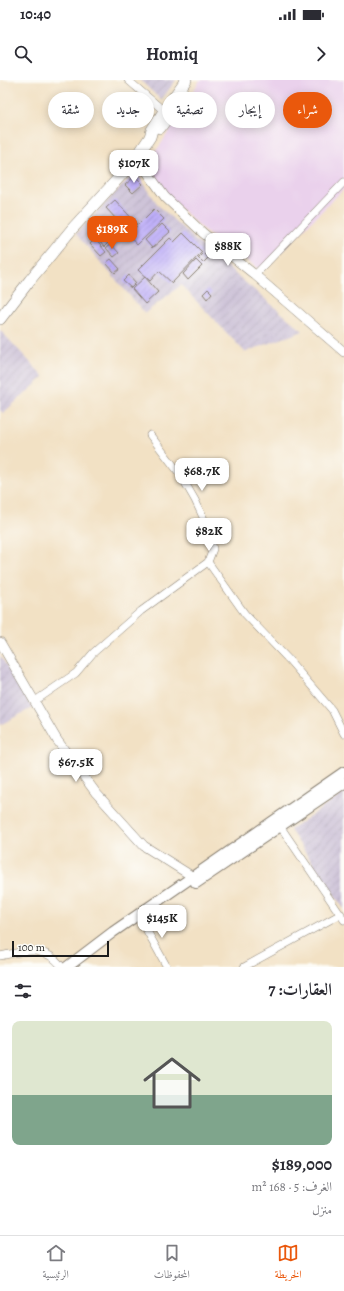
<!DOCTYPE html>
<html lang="ar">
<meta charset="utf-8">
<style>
:root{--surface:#fff;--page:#f2f2f3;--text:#2b2b33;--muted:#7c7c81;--line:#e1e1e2;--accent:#ea580c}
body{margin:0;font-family:Alegreya,Amiri,serif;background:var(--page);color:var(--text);direction:rtl;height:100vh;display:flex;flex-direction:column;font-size:15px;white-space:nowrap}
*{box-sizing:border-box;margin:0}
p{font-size:13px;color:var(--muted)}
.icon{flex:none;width:22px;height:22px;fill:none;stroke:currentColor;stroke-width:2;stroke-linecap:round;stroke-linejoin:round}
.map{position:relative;height:887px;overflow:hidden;direction:ltr}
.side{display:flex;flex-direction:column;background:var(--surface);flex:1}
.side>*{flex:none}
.banner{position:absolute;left:12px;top:12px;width:320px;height:36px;direction:rtl;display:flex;gap:8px}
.scale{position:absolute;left:12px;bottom:10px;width:97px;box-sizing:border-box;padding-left:4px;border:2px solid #1c1c1c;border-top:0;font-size:11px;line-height:14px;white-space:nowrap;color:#1c1c1c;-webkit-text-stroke:3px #fdfcf7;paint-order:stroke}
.price{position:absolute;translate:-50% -34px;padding:0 9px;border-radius:8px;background:#fff;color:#222;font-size:13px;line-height:26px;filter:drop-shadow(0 1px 2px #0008)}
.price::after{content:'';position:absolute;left:50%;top:24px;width:12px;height:9px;margin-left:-6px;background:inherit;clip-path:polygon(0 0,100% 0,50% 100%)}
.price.on{background:var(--accent);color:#fff}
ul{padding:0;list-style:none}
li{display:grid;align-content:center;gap:8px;height:212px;padding:0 12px}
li+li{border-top:1px solid var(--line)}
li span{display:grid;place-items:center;height:124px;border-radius:8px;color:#555}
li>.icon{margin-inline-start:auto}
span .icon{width:72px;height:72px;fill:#fffc;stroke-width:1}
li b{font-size:17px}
h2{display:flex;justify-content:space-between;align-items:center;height:48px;padding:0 12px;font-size:17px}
.pill{padding:0 14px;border-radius:18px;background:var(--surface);box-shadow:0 2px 10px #0003;font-size:14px;line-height:36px}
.pill.on{background:var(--accent);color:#fff}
.status{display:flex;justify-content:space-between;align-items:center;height:28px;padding:0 20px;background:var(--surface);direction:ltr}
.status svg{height:11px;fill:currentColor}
header{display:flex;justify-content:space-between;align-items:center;height:52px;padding:0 12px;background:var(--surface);font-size:18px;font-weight:600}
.dock{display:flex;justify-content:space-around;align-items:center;height:56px;border-top:1px solid var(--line);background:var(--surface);font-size:11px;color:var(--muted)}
.dock a{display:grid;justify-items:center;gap:2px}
.dock .on{color:var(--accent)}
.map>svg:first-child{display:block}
.built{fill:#ead1ec}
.industrial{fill:url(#industrial-furrows)}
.building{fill:url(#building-hatch)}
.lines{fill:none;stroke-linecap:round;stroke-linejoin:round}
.minor-casing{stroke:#877e70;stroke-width:8}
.tertiary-casing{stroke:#877e70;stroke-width:10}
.secondary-casing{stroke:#877e70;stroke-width:12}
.primary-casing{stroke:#877e70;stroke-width:12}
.minor{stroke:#fff;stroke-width:7}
.tertiary{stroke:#fff;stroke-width:9}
.secondary{stroke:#fff;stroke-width:10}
.primary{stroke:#fff;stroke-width:11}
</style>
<div class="status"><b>10:40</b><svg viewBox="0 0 49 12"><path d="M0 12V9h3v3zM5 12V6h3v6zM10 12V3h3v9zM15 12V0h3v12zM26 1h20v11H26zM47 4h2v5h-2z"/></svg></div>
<header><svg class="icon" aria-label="forward" viewBox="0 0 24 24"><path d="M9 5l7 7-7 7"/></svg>Homiq<svg class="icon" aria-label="search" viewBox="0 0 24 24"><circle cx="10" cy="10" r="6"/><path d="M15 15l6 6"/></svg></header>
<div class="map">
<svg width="344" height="887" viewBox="0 0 344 887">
<defs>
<pattern id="industrial-furrows" width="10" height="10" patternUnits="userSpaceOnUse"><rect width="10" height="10" fill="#cabfd6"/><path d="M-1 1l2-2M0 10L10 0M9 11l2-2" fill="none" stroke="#ada4b7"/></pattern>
<pattern id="building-hatch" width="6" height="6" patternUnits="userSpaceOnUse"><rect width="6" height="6" fill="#bcacf9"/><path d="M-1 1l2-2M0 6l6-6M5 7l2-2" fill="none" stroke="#a193d5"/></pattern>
</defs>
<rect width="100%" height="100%" fill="#fdfcf7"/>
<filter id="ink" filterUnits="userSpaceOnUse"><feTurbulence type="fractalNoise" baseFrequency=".025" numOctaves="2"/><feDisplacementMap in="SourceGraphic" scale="8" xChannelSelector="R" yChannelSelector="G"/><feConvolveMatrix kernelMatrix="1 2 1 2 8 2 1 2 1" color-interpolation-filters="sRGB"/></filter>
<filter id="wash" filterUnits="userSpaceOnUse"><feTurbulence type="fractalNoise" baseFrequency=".012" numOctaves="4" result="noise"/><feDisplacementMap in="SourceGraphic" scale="16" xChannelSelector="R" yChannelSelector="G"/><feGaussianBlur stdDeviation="0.9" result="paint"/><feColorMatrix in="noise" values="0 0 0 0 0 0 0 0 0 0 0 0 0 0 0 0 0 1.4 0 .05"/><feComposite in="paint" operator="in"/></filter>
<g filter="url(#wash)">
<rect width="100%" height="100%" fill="#f2e1c4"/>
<path class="built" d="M 200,0 L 344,0 L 344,109 L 262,191 L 205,151 L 167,116 L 146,84 L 161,64 Z"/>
<path class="industrial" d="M 140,0 L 176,0 L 161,20 Z
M 136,91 L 158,125 L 196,161 L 303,251 L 245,272 L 181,205 L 145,233 L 76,154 Z
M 0,250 L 44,297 L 3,333 L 0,330 Z
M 0,575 L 32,628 L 0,645 Z
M 344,713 L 344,829 L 290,750 Z"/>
<g id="blocks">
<path class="building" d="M 135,96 L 143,104 L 133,113 L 125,105 Z
M 115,120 L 137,144 L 128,152 L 106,128 Z
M 154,129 L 164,139 L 137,165 L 128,155 Z
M 162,144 L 170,152 L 152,168 L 145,160 Z
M 99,152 L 104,157 L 100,161 L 95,156 Z
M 183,153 L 202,172 L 172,203 L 159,191 L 150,201 L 138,190 L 170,158 L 174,162 Z
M 105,158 L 109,162 L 104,167 L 100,162 Z
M 95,159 L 106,172 L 101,176 L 90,164 Z
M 111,164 L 119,173 L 114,177 L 106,168 Z
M 203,173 L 208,178 L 203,183 L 198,178 Z
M 111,179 L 120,189 L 115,193 L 106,183 Z
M 196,180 L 202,186 L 188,200 L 183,194 Z
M 129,195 L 136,203 L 131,208 L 123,201 Z
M 145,197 L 158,212 L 145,224 L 132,209 Z
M 208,209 L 212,213 L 207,219 L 203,214 Z"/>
</g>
</g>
<g filter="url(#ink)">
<use href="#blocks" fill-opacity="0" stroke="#877e70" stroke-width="1"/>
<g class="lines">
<defs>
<path id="minor" d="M 128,0 L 164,31
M 255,195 L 344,102
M 150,355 L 180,394 L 195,420 L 209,450 L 213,469 L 208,482
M 35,621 L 76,593 L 93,573 L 141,531 L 208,482 L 245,534 L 289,580 L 332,630 L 344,654
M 280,746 L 344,840
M 141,840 L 167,887
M 0,876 C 24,871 45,864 62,887
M 244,887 L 341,834"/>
<path id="tertiary" d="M 137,78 L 165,117 L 203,153 L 255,195 L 344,272
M 0,562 L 57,660 L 96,713 L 144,766 L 198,800"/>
<path id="secondary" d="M 196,803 L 344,703
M 67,887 L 113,852 L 344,692"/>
<path id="primary" d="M 160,48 L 180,20
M 0,239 L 30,200 L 72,149 L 134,81 L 150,57 L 152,50 L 164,31 L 186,0"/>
</defs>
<use href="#minor" class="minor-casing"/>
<use href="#tertiary" class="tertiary-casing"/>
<use href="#secondary" class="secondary-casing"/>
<use href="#primary" class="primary-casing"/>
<use href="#minor" class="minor"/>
<use href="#tertiary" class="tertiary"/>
<use href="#secondary" class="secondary"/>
<use href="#primary" class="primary"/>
</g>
</g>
</svg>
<div class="scale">100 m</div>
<b class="price" style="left:134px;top:104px">$107K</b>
<b class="price on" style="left:112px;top:170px">$189K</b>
<b class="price" style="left:228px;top:187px">$88K</b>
<b class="price" style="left:202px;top:412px">$68.7K</b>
<b class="price" style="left:209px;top:472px">$82K</b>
<b class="price" style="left:76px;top:703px">$67.5K</b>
<b class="price" style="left:162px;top:859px">$145K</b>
<div class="banner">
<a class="pill on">شراء</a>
<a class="pill">إيجار</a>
<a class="pill">تصفية</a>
<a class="pill">جديد</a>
<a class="pill">شقة</a>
</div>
</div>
<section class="side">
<h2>العقارات: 7<svg class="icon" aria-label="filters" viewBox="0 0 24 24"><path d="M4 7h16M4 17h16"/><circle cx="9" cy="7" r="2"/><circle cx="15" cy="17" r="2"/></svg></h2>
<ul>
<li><span style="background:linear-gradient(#dfe7d0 60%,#7fa58c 0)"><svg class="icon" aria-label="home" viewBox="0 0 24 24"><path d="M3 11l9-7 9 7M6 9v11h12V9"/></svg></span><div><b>$189,000</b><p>الغرف: 5 · 168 m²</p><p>منزل</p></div></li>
</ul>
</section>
<nav class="dock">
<a class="on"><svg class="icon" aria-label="map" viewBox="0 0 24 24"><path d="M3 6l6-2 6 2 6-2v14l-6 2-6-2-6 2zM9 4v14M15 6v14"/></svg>الخريطة</a>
<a><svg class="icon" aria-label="saved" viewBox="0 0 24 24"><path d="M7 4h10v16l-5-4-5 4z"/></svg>المحفوظات</a>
<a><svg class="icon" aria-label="home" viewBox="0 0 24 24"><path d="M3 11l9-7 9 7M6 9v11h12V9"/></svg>الرئيسية</a>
</nav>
